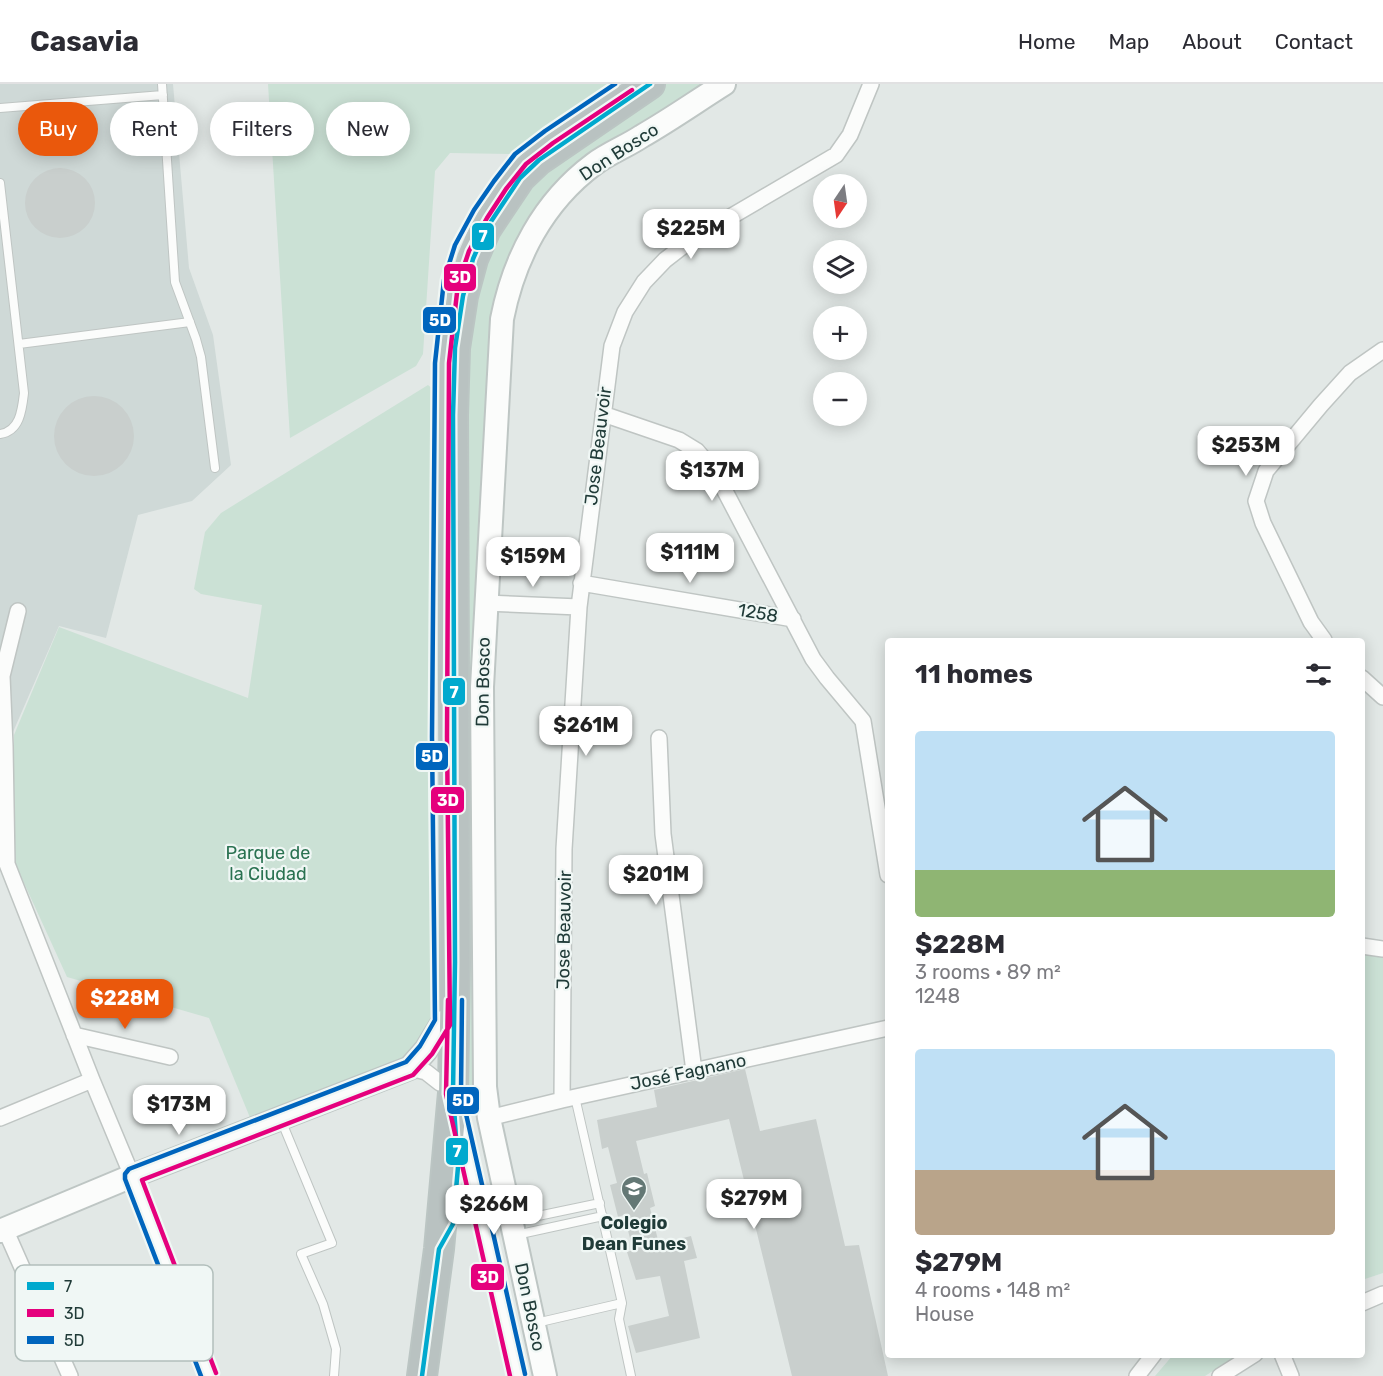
<!DOCTYPE html>
<meta charset="utf-8">
<style>
:root{--surface:#fff;--page:#f2f2f3;--text:#2b2b33;--muted:#7c7c81;--line:#e1e1e2;--accent:#ea580c}
body{margin:0;font-family:Rubik,sans-serif;background:var(--page);color:var(--text);height:100vh;display:flex;flex-direction:column;font-size:22px;white-space:nowrap}
*{box-sizing:border-box;margin:0}
p{font-size:20px;color:var(--muted)}
.icon{flex:none;width:33px;height:33px;fill:none;stroke:currentColor;stroke-width:2;stroke-linecap:round;stroke-linejoin:round}
.map{position:relative;flex:1;overflow:hidden}
.drawer{position:absolute;left:885px;top:554px;width:480px;height:720px;display:flex;flex-direction:column;background:var(--surface);border-radius:6px;box-shadow:0 3px 15px #0003}
.drawer>*{flex:none}
.top-card{position:absolute;left:18px;top:18px;width:570px;height:54px;display:flex;gap:12px}
.needle{width:39px;rotate:193deg}
.buttons{position:absolute;left:813px;top:90px;display:grid;gap:12px}
.buttons a{display:grid;place-items:center;width:54px;height:54px;border-radius:50%;background:var(--surface);box-shadow:0 3px 15px #0003;font-size:30px}
.price{position:absolute;translate:-50% -51px;padding:0 14px;border-radius:12px;background:#fff;color:#222;font-size:20px;line-height:39px;filter:drop-shadow(0 2px 3px #0008)}
.price::after{content:'';position:absolute;left:50%;top:36px;width:18px;height:14px;margin-left:-9px;background:inherit;clip-path:polygon(0 0,100% 0,50% 100%)}
.price.active{background:var(--accent);color:#fff}
ul{padding:0;list-style:none}
li{display:grid;align-content:center;gap:12px;height:318px;padding:0 30px}
li span{display:grid;place-items:center;height:186px;border-radius:6px;color:#555}
li>.icon{margin-inline-start:auto}
span .icon{width:108px;height:108px;fill:#fffc;stroke-width:1}
li b{font-size:26px}
h2{display:flex;justify-content:space-between;align-items:center;height:72px;padding:0 30px;font-size:26px}
.tag{padding:0 21px;border-radius:27px;background:var(--surface);box-shadow:0 3px 15px #0003;font-size:21px;line-height:54px}
.tag.active{background:var(--accent);color:#fff}
header{display:flex;align-items:center;gap:36px;box-sizing:border-box;height:84px;padding:0 30px;background:var(--surface);border-bottom:2px solid var(--line)}
header strong{font-size:28px}
nav{display:flex;gap:33px;margin-inline-start:auto;font-size:21px}
.map>svg:first-child{display:block}
.built{fill:#cfd9d7}
.green{fill:#cbe1d5}
.building{fill:#c9cfcd}
.lines{fill:none;stroke-linecap:round;stroke-linejoin:round}
.lane-casing{stroke:#bfc5c3;stroke-width:10}
.street-casing{stroke:#bfc5c3;stroke-width:18}
.secondary-casing{stroke:#bec6c4;stroke-width:26}
.highway-casing{stroke:#bbc5c3;stroke-width:32}
.lane{stroke:#fbfcfb;stroke-width:8}
.street{stroke:#fbfcfb;stroke-width:15}
.secondary{stroke:#fbfcfb;stroke-width:22}
.highway{stroke:#b9c2c1;stroke-width:28}
.bus-1-casing{stroke:#f0f7f5;stroke-width:9}
.bus-2-casing{stroke:#f0f7f5;stroke-width:9}
.bus-3-casing{stroke:#f0f7f5;stroke-width:9}
.bus-1{stroke:#00a9ce;stroke-width:4.5}
.bus-2{stroke:#e5007d;stroke-width:4.5}
.bus-3{stroke:#0065bd;stroke-width:4.5}
.labels{text-anchor:middle;dominant-baseline:central;stroke-width:4.5;stroke-linejoin:round;paint-order:stroke}
.street-label{font-size:18px;fill:#203b38;stroke:#f0f7f5}
.park-label{font-size:18px;fill:#2a7251;stroke:#f0f7f5}
.poi-label{font-size:18px;font-weight:bold;fill:#203b38;stroke:#f0f7f5}
.key{fill:#f0f7f5;stroke:#b2bfbc;stroke-width:1.5}
.key-label{font-size:16px;fill:#203b38}
.line-badge{stroke:#f0f7f5;stroke-width:2}
.badge-label{font-size:16px;text-anchor:middle;font-weight:bold;fill:#fff}
</style>
<header>
<strong>Casavia</strong>
<nav><a>Home</a><a>Map</a><a>About</a><a>Contact</a></nav>
</header>
<div class="map">
<svg width="1383" height="1292" viewBox="0 0 1383 1292">
<rect width="100%" height="100%" fill="#e2e8e6"/>
<path class="built" d="M 0,0 L 173,0 L 189,184 L 213,251 L 231,381 L 192,417 L 138,431 L 106,554 L 59,542 L 13,648 L 0,644 Z"/>
<path class="green" d="M 268,0 L 610,0 L 558,33 L 510,70 L 450,69 L 435,87 L 423,270 L 416,282 L 290,354 Z
M 650,0 L 724,0 L 547,126 L 499,261 L 485,1003 L 453,1009 L 455,264 L 501,122 Z
M 428,301 L 435,307 L 434,934 L 406,976 L 251,1036 L 209,934 L 67,893 L 14,777 L 14,651 L 59,543 L 248,614 L 262,521 L 201,510 L 194,505 L 205,448 L 221,429 Z
M 1362,867 L 1383,870 L 1383,1189 L 1362,1196 Z
M 1173,1271 L 1173,1270 L 1238,1271 L 1205,1292 L 1155,1292 Z"/>
<path class="building" d="M25 119a35 35 0 1 1 70 0a35 35 0 1 1-70 0Z
M54 352a40 40 0 1 1 80 0a40 40 0 1 1-80 0Z
M 745,985 L 760,1047 L 816,1035 L 845,1162 L 859,1161 L 888,1292 L 792,1292 L 729,1035 L 636,1057 L 644,1090 L 647,1089 L 655,1122 L 650,1124 L 659,1160 L 691,1152 L 697,1174 L 684,1177 L 700,1254 L 636,1269 L 628,1242 L 669,1232 L 660,1192 L 636,1196 L 627,1168 L 633,1166 L 624,1131 L 618,1133 L 610,1101 L 617,1099 L 608,1063 L 602,1065 L 597,1036 L 657,1023 L 654,1006 Z"/>
<g class="lines">
<defs>
<path id="lane" d="M 162,0 L 175,198 L 196,255 L 201,273 L 215,384
M 0,24 L 163,11
M 0,99 L 24,309 C 22,326 20,347 0,350
M 19,260 L 190,238
M 575,1013 L 622,1219 L 619,1235 L 631,1292
M 281,1036 L 332,1159 L 301,1170 L 323,1220 L 336,1265 L 334,1292
M 514,1137 L 600,1119
M 516,1151 L 603,1132
M 536,1239 L 622,1219"/>
<path id="street" d="M 603,330 L 679,356 L 697,367 L 715,388 L 813,575 L 827,594 L 863,637 L 888,791
M 581,499 L 793,535
M 485,519 L 579,523
M 18,527 L 2,592 L 5,662 L 7,780 L 92,996 L 132,1092 L 209,1292
M 1324,556 L 1311,538 L 1263,439 L 1256,417 L 1266,387 L 1321,321 L 1350,289 L 1383,266
M 1362,594 L 1383,613
M 659,654 L 663,750 L 694,987
M 1362,862 L 1383,865
M 74,951 L 170,973
M 410,984 L 426,988 L 440,999
M 562,1016 L 564,765 L 579,523 L 612,262 L 625,228 L 644,198 L 665,176 L 691,156 L 836,71 L 850,51 L 871,0
M 0,1034 L 92,996
M 489,1034 L 562,1016 L 888,944
M 459,1035 L 518,1292
M 5,1145 L 70,1292
M 1362,1219 L 1383,1210
M 1282,1270 L 1291,1292
M 1137,1292 L 1154,1270
M 1220,1292 L 1255,1270"/>
<path id="secondary" d="M 0,1147 L 132,1092 L 410,984 L 426,966 L 443,938
M 545,1292 L 489,1034 L 485,1003 L 482,603 L 502,235 C 514,174 543,118 594,80 C 609,69 627,62 642,52 C 670,36 697,17 724,0"/>
<path id="highway" d="M 422,1292 L 439,1165 L 453,1009 L 455,878 L 453,331 L 455,264 L 463,212 L 473,175 L 486,145 L 520,94 L 539,76 L 650,0"/>
</defs>
<use href="#lane" class="lane-casing"/>
<use href="#street" class="street-casing"/>
<use href="#secondary" class="secondary-casing"/>
<use href="#highway" class="highway-casing"/>
<use href="#lane" class="lane"/>
<use href="#street" class="street"/>
<use href="#secondary" class="secondary"/>
<use href="#highway" class="highway"/>
<defs>
<path id="bus-1" d="M 422,1292 L 439,1165 L 453,1140 L 458,1083 L 453,1009 L 455,878 L 453,331 L 455,264 L 463,212 L 473,175 L 486,145 L 520,94 L 539,76 L 650,0"/>
<path id="bus-2" d="M 448,916 L 446,1010 L 510,1292
M 216,1289 L 142,1096 L 413,991 L 432,970 L 450,941 L 447,653 L 449,279 L 458,200 L 469,167 L 487,134 L 506,105 L 526,80 L 553,59 L 632,6"/>
<path id="bus-3" d="M 462,916 L 461,1008 L 525,1290
M 201,1292 L 125,1095 L 125,1090 L 129,1085 L 406,978 L 420,962 L 435,936 L 432,653 L 435,279 L 444,196 L 455,161 L 474,126 L 494,97 L 515,70 L 545,47 L 615,0"/>
</defs>
<use href="#bus-1" class="bus-1-casing"/>
<use href="#bus-2" class="bus-2-casing"/>
<use href="#bus-3" class="bus-3-casing"/>
<use href="#bus-1" class="bus-1"/>
<use href="#bus-2" class="bus-2"/>
<use href="#bus-3" class="bus-3"/>
</g>
<defs>
<symbol id="school-pin" viewBox="-11 -11 22 30"><path d="M0 17L-7.5 6A9.5 9.5 0 1 1 7.5 6Z" fill="#647875" stroke="#f0f7f5"/><path d="M0-5L7-2L0 1L-7-2ZM-4 1L0 2.5L4 1V4Q0 6-4 4Z" fill="#fff"/></symbol>
</defs>
<g fill-rule="evenodd">
<use href="#school-pin" x="619" y="1090" width="30" height="40"/>
</g>
<g class="labels">
<g class="street-label">
<text transform="translate(619 68) rotate(-33)">Don Bosco</text>
<text transform="translate(598 362) rotate(-83)">Jose Beauvoir</text>
<text transform="translate(758 529) rotate(10)">1258</text>
<text transform="translate(483 598) rotate(-89)">Don Bosco</text>
<text transform="translate(564 846) rotate(-89)">Jose Beauvoir</text>
<text transform="translate(688 988) rotate(-12)">José Fagnano</text>
<text transform="translate(530 1223) rotate(78)">Don Bosco</text>
</g>
<g class="park-label">
<text x="268" y="769">Parque de<tspan x="268" dy="21">la Ciudad</tspan></text>
</g>
<g class="poi-label">
<text x="634" y="1139">Colegio<tspan x="634" dy="21">Dean Funes</tspan></text>
</g>
</g>
<rect x="15" y="1181" width="198" height="96" rx="9" class="key"/>
<rect x="27" y="1198" width="27" height="8" fill="#00a9ce"/>
<rect x="27" y="1225" width="27" height="8" fill="#e5007d"/>
<rect x="27" y="1252" width="27" height="8" fill="#0065bd"/>
<g class="key-label">
<text x="64" y="1208">7</text>
<text x="64" y="1235">3D</text>
<text x="64" y="1262">5D</text>
</g>
<g class="line-badge">
<rect x="471" y="138" width="24" height="29" rx="6" fill="#00a9ce"/>
<rect x="443" y="179" width="34" height="29" rx="6" fill="#e5007d"/>
<rect x="422" y="222" width="35" height="28" rx="6" fill="#0065bd"/>
<rect x="442" y="593" width="24" height="29" rx="6" fill="#00a9ce"/>
<rect x="415" y="658" width="34" height="29" rx="6" fill="#0065bd"/>
<rect x="430" y="702" width="35" height="28" rx="6" fill="#e5007d"/>
<rect x="446" y="1002" width="34" height="29" rx="6" fill="#0065bd"/>
<rect x="445" y="1053" width="24" height="29" rx="6" fill="#00a9ce"/>
<rect x="470" y="1179" width="35" height="28" rx="6" fill="#e5007d"/>
</g>
<g class="badge-label">
<text x="483" y="158">7</text>
<text x="460" y="199">3D</text>
<text x="440" y="242">5D</text>
<text x="454" y="614">7</text>
<text x="432" y="678">5D</text>
<text x="448" y="722">3D</text>
<text x="463" y="1022">5D</text>
<text x="457" y="1073">7</text>
<text x="488" y="1199">3D</text>
</g>
</svg>
<div class="buttons">
<a><svg class="needle" viewBox="-14 -14 28 28"><path d="M0-13l5 13h-10z" fill="#e53935"/><path d="M0 13l5-13h-10z" fill="#7c7c81"/></svg></a>
<a><svg class="icon" aria-label="layers" viewBox="0 0 24 24"><path d="M12 4l9 5-9 5-9-5zM3 14l9 5 9-5"/></svg></a>
<a>+</a>
<a>−</a>
</div>
<b class="price" style="left:691px;top:176px">$225M</b>
<b class="price" style="left:1246px;top:393px">$253M</b>
<b class="price" style="left:712px;top:418px">$137M</b>
<b class="price" style="left:690px;top:500px">$111M</b>
<b class="price" style="left:533px;top:504px">$159M</b>
<b class="price" style="left:586px;top:673px">$261M</b>
<b class="price" style="left:656px;top:822px">$201M</b>
<b class="price active" style="left:125px;top:946px">$228M</b>
<b class="price" style="left:179px;top:1052px">$173M</b>
<b class="price" style="left:754px;top:1146px">$279M</b>
<b class="price" style="left:494px;top:1152px">$266M</b>
<div class="top-card">
<a class="tag active">Buy</a>
<a class="tag">Rent</a>
<a class="tag">Filters</a>
<a class="tag">New</a>
</div>
<section class="drawer">
<h2>11 homes<svg class="icon" aria-label="filters" viewBox="0 0 24 24"><path d="M4 7h16M4 17h16"/><circle cx="9" cy="7" r="2"/><circle cx="15" cy="17" r="2"/></svg></h2>
<ul>
<li><span style="background:linear-gradient(#bfe0f5 75%,#8fb573 0)"><svg class="icon" aria-label="home" viewBox="0 0 24 24"><path d="M3 11l9-7 9 7M6 9v11h12V9"/></svg></span><div><b>$228M</b><p>3 rooms · 89 m²</p><p>1248</p></div></li>
<li><span style="background:linear-gradient(#bfe0f5 65%,#b9a48a 0)"><svg class="icon" aria-label="home" viewBox="0 0 24 24"><path d="M3 11l9-7 9 7M6 9v11h12V9"/></svg></span><div><b>$279M</b><p>4 rooms · 148 m²</p><p>House</p></div></li>
</ul>
</section>
</div>
